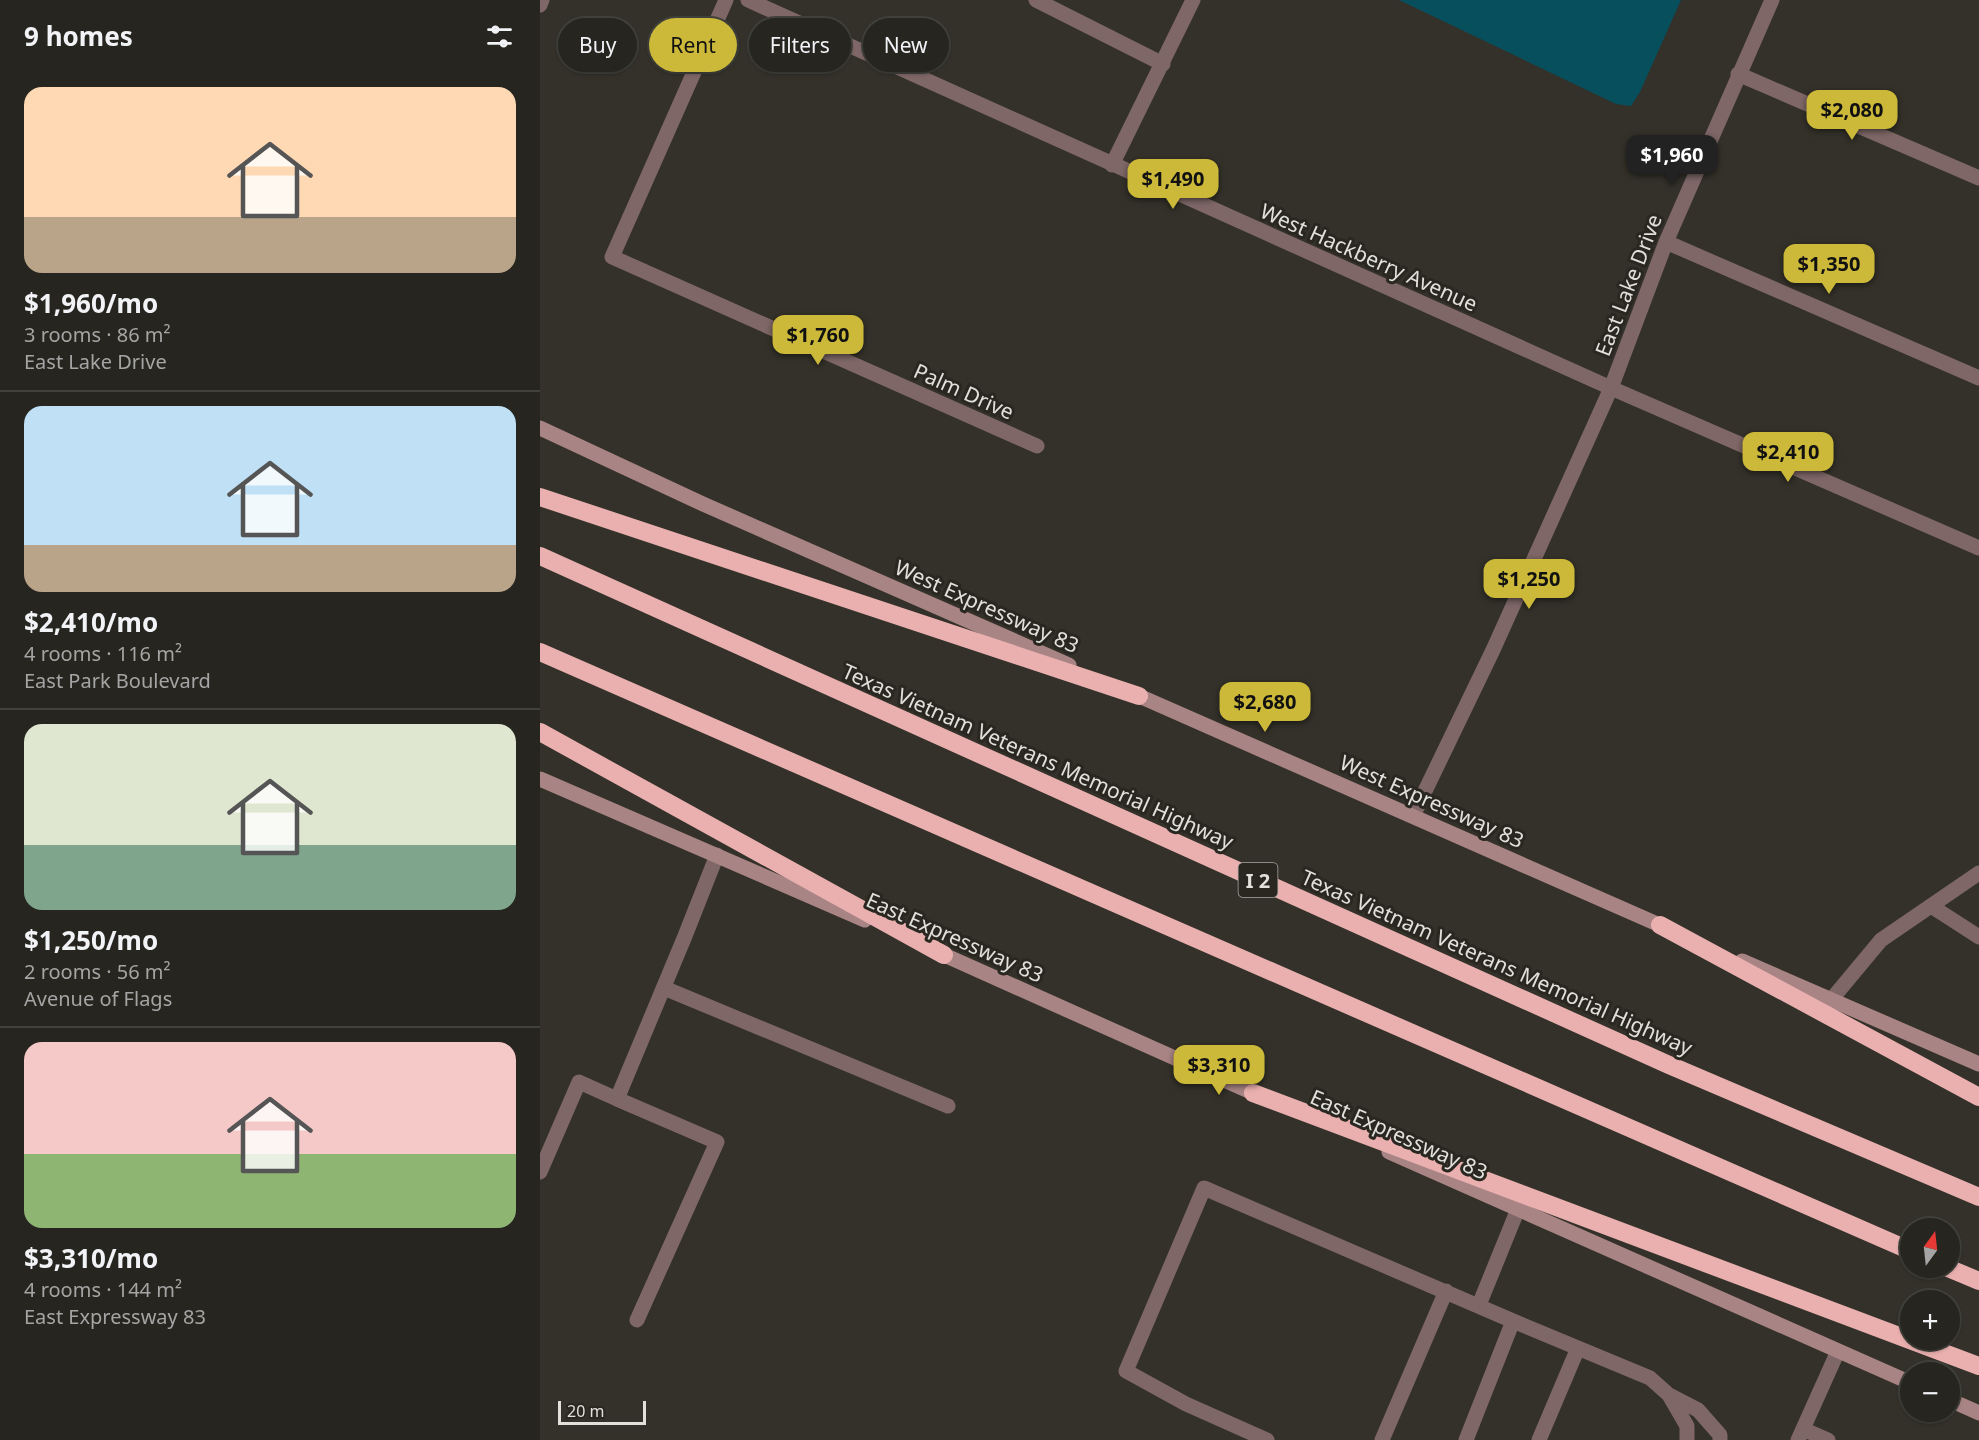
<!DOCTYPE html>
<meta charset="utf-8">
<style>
:root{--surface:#26251f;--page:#2e2d28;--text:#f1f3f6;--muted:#a4a5a4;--line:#42423d;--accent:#ccb939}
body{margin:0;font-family:"Noto Sans",sans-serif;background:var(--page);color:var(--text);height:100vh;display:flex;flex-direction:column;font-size:22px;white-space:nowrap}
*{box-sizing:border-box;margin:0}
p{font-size:20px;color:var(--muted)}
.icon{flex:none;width:33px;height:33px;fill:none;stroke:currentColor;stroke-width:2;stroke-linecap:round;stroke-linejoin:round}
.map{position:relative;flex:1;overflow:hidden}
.side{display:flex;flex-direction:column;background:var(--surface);width:540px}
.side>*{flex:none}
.banner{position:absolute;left:18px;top:18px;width:570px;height:54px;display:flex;gap:12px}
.needle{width:39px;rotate:15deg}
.buttons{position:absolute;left:1360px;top:1218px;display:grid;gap:12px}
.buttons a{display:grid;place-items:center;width:60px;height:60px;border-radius:50%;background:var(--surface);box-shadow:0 2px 4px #0004,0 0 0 2px var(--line);font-size:30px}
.scale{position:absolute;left:18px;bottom:15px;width:88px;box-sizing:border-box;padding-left:6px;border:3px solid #e1e0db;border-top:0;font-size:16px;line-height:21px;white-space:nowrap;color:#e1e0db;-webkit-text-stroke:4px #292720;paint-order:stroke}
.price{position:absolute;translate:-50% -51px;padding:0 14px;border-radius:12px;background:var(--accent);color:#111;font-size:20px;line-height:39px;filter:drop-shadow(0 2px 3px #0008)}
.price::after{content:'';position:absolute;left:50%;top:36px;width:18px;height:14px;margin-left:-9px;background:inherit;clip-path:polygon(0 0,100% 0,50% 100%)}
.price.active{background:#222;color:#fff}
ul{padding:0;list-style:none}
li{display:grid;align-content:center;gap:12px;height:318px;padding:0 24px}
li+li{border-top:2px solid var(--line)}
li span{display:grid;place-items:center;height:186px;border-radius:18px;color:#555}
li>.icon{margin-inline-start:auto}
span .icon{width:108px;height:108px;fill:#fffc;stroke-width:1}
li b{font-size:26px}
h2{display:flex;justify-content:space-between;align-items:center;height:72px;padding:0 24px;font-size:26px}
.chip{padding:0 21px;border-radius:27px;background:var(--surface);box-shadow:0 2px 4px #0004,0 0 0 2px var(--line);font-size:21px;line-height:54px}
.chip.active{background:var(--accent);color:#111}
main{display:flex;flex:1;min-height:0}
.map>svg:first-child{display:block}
.water{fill:#084f5d}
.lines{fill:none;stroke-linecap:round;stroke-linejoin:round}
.service{stroke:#7e6766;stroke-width:15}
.minor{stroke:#7e6766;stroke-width:15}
.secondary{stroke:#a98484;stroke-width:15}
.motorway{stroke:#e9b0af;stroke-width:18}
.labels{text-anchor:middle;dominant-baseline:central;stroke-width:6;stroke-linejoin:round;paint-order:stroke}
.shield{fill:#292720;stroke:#aaa8a3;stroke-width:1.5}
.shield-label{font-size:20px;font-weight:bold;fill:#e1e0db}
.street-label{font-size:21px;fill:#e1e0db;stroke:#292720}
</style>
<main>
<section class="side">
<h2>9 homes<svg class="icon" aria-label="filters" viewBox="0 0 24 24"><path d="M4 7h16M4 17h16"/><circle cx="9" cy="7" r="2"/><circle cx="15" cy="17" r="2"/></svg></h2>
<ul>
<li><span style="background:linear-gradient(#ffd9b3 70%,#b9a48a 0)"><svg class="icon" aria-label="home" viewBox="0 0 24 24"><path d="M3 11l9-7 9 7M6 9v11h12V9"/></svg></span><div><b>$1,960/mo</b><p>3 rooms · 86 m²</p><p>East Lake Drive</p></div></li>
<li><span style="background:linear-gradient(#bfe0f5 75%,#b9a48a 0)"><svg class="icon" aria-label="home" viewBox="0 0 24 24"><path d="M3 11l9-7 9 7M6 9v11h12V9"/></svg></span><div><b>$2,410/mo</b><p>4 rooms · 116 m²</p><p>East Park Boulevard</p></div></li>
<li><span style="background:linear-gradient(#dfe7d0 65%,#7fa58c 0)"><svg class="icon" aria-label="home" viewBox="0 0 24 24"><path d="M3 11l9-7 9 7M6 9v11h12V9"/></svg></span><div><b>$1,250/mo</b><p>2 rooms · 56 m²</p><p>Avenue of Flags</p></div></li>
<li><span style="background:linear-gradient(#f6c9c9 60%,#8fb573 0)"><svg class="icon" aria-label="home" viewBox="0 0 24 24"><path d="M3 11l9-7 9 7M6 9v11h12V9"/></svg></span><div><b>$3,310/mo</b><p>4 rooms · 144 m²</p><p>East Expressway 83</p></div></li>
</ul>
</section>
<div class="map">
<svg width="1439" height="1440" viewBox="0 0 1439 1440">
<rect width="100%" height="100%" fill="#333129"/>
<path class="water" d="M 859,0 L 1141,0 L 1100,92 L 1091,106 L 1076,104 Z"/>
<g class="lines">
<path class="service" d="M 0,5 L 2,0
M 1391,906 L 1439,937
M 124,988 L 408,1106
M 1291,1000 L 1341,940 L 1439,873
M 77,1099 L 177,1142 L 97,1320
M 0,1172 L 39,1082 L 77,1099 L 145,936 L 177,855
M 939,1305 L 978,1209
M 973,1321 L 1110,1378 L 1129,1395 L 1147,1426 L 1147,1440
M 1129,1395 L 1158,1410 L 1180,1435 L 1180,1440
M 1263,1429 L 1288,1440
M 727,1440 L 646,1404 L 586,1371 L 664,1188 L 973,1321 L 926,1440
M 842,1440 L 906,1291
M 999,1440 L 1038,1348
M 1258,1440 L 1298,1351"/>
<path class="minor" d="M 186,0 L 72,257 L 497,446
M 208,0 L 1071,388 L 1439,548
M 496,0 L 623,64
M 1198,74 L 1439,178
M 572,165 L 653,0
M 1126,242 L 1439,378
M 873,816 L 953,650 L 1071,388 L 1126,242 L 1232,0"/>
<path class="secondary" d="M 0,428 L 163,504 L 529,665
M 590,692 L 1131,930
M 0,779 L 325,920
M 393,950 L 722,1097
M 1202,961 L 1439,1064
M 849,1152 L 1371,1383
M 1410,1400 L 1439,1413"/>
<path class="motorway" d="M 0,497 L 599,696
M 0,556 L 1129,1065 L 1439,1197
M 0,652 L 1371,1251
M 0,732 L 404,955
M 1120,925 L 1439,1097
M 713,1093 L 1439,1366
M 1408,1268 L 1439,1281"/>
</g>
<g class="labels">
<rect class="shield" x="698.5" y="863" width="39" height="34" rx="4.5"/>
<g class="shield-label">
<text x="718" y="880">I 2</text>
</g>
<g class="street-label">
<text transform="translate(829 257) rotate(24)">West Hackberry Avenue</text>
<text transform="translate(1088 285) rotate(-69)">East Lake Drive</text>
<text transform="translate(424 391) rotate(24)">Palm Drive</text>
<text transform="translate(447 606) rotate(24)">West Expressway 83</text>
<text transform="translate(498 756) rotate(24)">Texas Vietnam Veterans Memorial Highway</text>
<text transform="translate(892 801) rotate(24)">West Expressway 83</text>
<text transform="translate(415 937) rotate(24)">East Expressway 83</text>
<text transform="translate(957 962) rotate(24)">Texas Vietnam Veterans Memorial Highway</text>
<text transform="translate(859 1134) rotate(24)">East Expressway 83</text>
</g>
</g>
</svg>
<div class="buttons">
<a><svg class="needle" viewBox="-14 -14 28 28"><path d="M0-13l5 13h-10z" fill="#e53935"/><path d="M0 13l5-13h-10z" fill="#a4a5a4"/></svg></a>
<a>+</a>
<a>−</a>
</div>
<div class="scale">20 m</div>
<b class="price" style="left:1312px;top:141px">$2,080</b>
<b class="price active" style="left:1132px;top:186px">$1,960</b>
<b class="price" style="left:633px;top:210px">$1,490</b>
<b class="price" style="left:1289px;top:295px">$1,350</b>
<b class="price" style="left:278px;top:366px">$1,760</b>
<b class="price" style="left:1248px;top:483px">$2,410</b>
<b class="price" style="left:989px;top:610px">$1,250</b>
<b class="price" style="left:725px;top:733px">$2,680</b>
<b class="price" style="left:679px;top:1096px">$3,310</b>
<div class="banner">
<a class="chip">Buy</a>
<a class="chip active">Rent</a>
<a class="chip">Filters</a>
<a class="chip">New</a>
</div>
</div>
</main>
